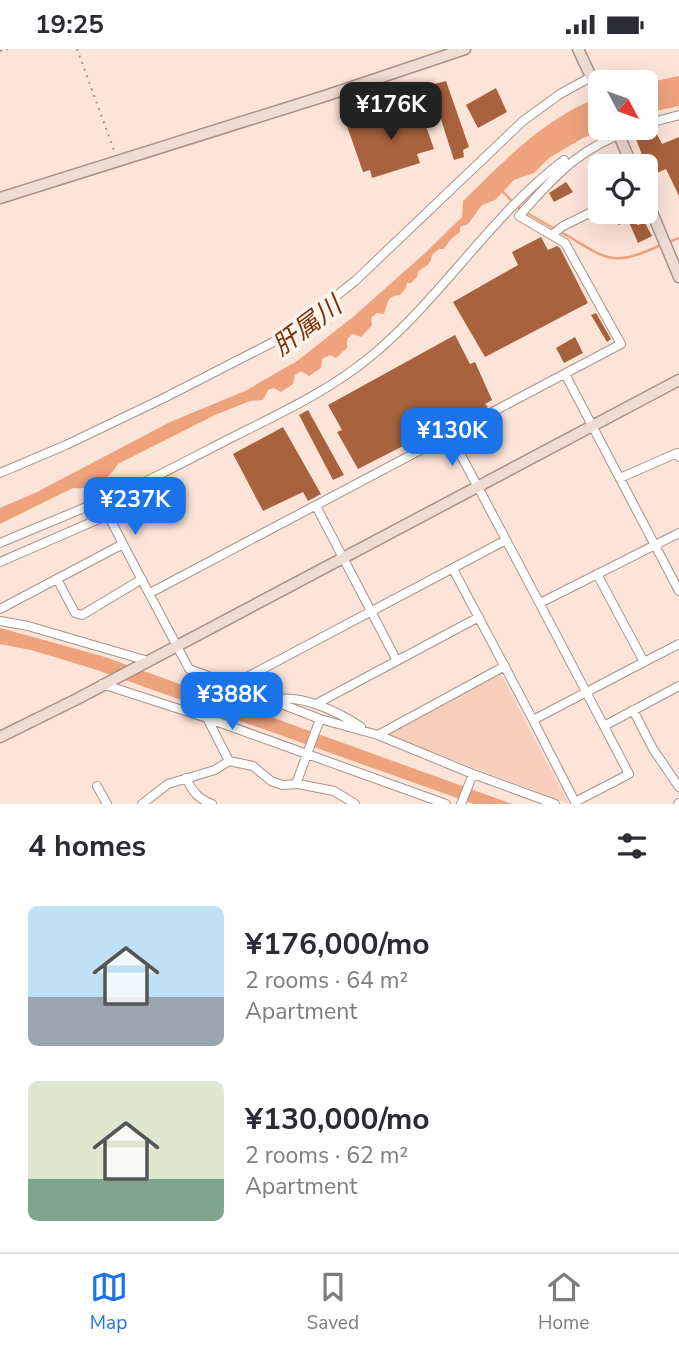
<!DOCTYPE html>
<meta charset="utf-8">
<style>
:root{--surface:#fff;--page:#f7f7f7;--text:#2b2b33;--muted:#7c7c81;--line:#e1e1e2;--accent:#1a73e8}
body{margin:0;font-family:"Nunito Sans","Noto Sans JP",sans-serif;background:var(--page);color:var(--text);height:100vh;display:flex;flex-direction:column;font-size:26px;white-space:nowrap}
*{box-sizing:border-box;margin:0}
p{font-size:23px;color:var(--muted)}
.icon{flex:none;width:38px;height:38px;fill:none;stroke:currentColor;stroke-width:2;stroke-linecap:round;stroke-linejoin:round}
.map{position:relative;height:755px;overflow:hidden}
.panel{display:flex;flex-direction:column;background:var(--surface);flex:1}
.panel>*{flex:none}
.needle{width:46px;rotate:131deg}
.controls{position:absolute;left:588px;top:21px;display:grid;gap:14px}
.controls a{display:grid;place-items:center;width:70px;height:70px;border-radius:10px;background:var(--surface);box-shadow:0 7px 28px #0002;font-size:35px}
.price{position:absolute;translate:-50% -60px;padding:0 16px;border-radius:14px;background:var(--accent);color:#fff;font-size:23px;line-height:46px;filter:drop-shadow(0 2px 4px #0008)}
.price::after{content:'';position:absolute;left:50%;top:42px;width:21px;height:16px;margin-left:-10px;background:inherit;clip-path:polygon(0 0,100% 0,50% 100%)}
.price.active{background:#222;color:#fff}
ul{padding:0;list-style:none}
li{display:flex;align-items:center;gap:21px;height:175px;padding:0 28px}
li span{display:grid;place-items:center;flex:none;width:196px;height:140px;border-radius:10px;color:#555}
li>.icon{margin-inline-start:auto}
span .icon{width:84px;height:84px;fill:#fffc;stroke-width:1}
li b{font-size:30px}
h2{display:flex;justify-content:space-between;align-items:center;height:84px;padding:0 28px;font-size:30px}
.status{display:flex;justify-content:space-between;align-items:center;height:49px;padding:0 35px;background:var(--surface);direction:ltr}
.status svg{height:19px;fill:currentColor}
.tab-bar{display:flex;justify-content:space-around;align-items:center;height:98px;border-top:2px solid var(--line);background:var(--surface);font-size:19px;color:var(--muted)}
.tab-bar a{display:grid;justify-items:center;gap:4px}
.tab-bar .active{color:var(--accent)}
.map>svg:first-child{display:block}
.green{fill:#f7cfbb}
.water{fill:#efa37d}
.lines{fill:none;stroke-linecap:round;stroke-linejoin:round}
.stream{stroke:#efa37d;stroke-width:2.5}
.building{fill:#a8623d}
.street-casing{stroke:#a89288;stroke-width:10}
.secondary-casing{stroke:#a89288;stroke-width:13}
.path{stroke:#a5948b;stroke-width:2;stroke-dasharray:2 5;stroke-linecap:butt}
.street{stroke:#fff;stroke-width:8}
.secondary{stroke:#efdcd3;stroke-width:10}
.labels{text-anchor:middle;dominant-baseline:central;stroke-width:7;stroke-linejoin:round;paint-order:stroke}
.water-label{font-size:26px;font-style:italic;fill:#793509;stroke:#fff5f0}
</style>
<div class="status"><b>19:25</b><svg viewBox="0 0 49 12"><path d="M0 12V9h3v3zM5 12V6h3v6zM10 12V3h3v9zM15 12V0h3v12zM26 1h20v11H26zM47 4h2v5h-2z"/></svg></div>
<div class="map">
<svg width="679" height="755" viewBox="0 0 679 755">
<rect width="100%" height="100%" fill="#fce4d9"/>
<path class="green" d="M 501,625 L 569,755 L 388,686 Z"/>
<path class="water" d="M 679,27 L 679,57 L 646,64 L 646,34 Z
M 600,48 L 600,79 L 608,79 L 583,89 L 549,109 L 534,124 L 514,131 L 495,151 L 482,156 L 468,175 L 460,178 L 460,183 L 451,190 L 444,200 L 439,200 L 432,206 C 431,217 424,217 418,223 L 417,228 L 411,234 L 407,234 L 406,239 L 400,246 C 386,247 388,254 384,265 L 377,264 L 371,269 L 372,276 L 361,288 L 353,285 L 347,290 L 347,299 L 336,309 L 330,306 L 322,310 L 321,319 L 309,327 L 301,322 L 295,326 L 293,335 L 281,343 L 274,339 L 268,341 L 263,351 L 250,352 L 215,366 L 118,415 C 108,431 92,442 73,439 L 0,475 L 0,459 L 37,443 L 170,373 L 245,342 L 297,312 L 353,268 L 424,205 L 462,168 L 463,152 C 504,112 545,68 600,48 Z
M 0,579 L 102,607 L 512,755 L 474,755 L 94,620 L 31,601 L 0,595 Z"/>
<g class="lines">
<path class="stream" d="M 501,141 L 520,160 L 555,180
M 561,183 C 608,210 610,220 663,195
M 669,193 L 679,189"/>
</g>
<path class="building" d="M 446,32 L 469,98 L 463,101 L 464,108 L 454,111 L 430,36 Z
M 496,39 L 507,63 L 478,79 L 466,56 Z
M 420,60 L 434,100 L 417,105 L 420,114 L 372,129 L 370,121 L 363,123 L 347,77 L 362,72 L 365,78 L 380,72 L 379,68 L 398,62 L 400,66 Z
M 656,83 L 662,95 L 679,88 L 679,147 L 666,120 L 650,127 L 636,90 Z
M 613,106 L 617,117 L 592,117 Z
M 566,133 L 573,143 L 554,153 L 549,144 Z
M 616,163 L 632,163 L 637,176 L 645,174 L 652,187 L 638,194 L 628,171 L 619,176 L 612,165 Z
M 541,188 L 548,201 L 557,197 L 560,199 L 588,254 L 485,308 L 453,253 L 518,216 L 512,203 Z
M 596,264 L 611,290 L 607,293 L 591,266 Z
M 455,286 L 470,315 L 475,313 L 492,351 L 485,355 L 488,358 L 413,397 L 411,393 L 358,420 L 337,383 L 342,381 L 328,356 Z
M 575,288 L 583,304 L 564,314 L 556,299 Z
M 308,361 L 344,426 L 333,431 L 299,366 Z
M 283,378 L 321,445 L 308,452 L 303,443 L 263,462 L 233,405 Z"/>
<g class="lines">
<defs>
<path id="street" d="M 646,75 L 679,66
M 553,185 L 563,177 L 600,159
M 565,325 L 679,542
M 450,386 C 511,499 570,612 629,725 L 575,753 L 533,671 L 644,613
M 0,424 L 66,396 L 164,349 L 287,286 L 355,232 L 523,72 L 560,45 L 591,28
M 620,429 L 677,404 L 679,408
M 316,457 L 397,612
M 0,494 C 47,474 95,455 142,434 C 174,419 205,402 237,386 C 283,363 330,341 370,308 C 441,250 490,167 564,111
M 123,495 L 189,620 L 232,636 L 506,491
M 0,513 L 108,466 L 123,495 L 0,560
M 453,520 L 533,671
M 597,525 L 644,613 L 679,595
M 57,530 L 75,564 L 82,566 L 142,530
M 150,544 L 621,295 L 565,194 L 519,167 C 559,123 578,100 635,79
M 540,554 L 679,484
M 0,572 L 28,577 L 148,612
M 102,635 L 207,669 L 446,755
M 232,636 L 320,670 L 378,686 L 473,725 L 555,755
M 273,651 C 300,644 339,663 361,678
M 316,655 L 479,568
M 633,661 L 653,700 L 679,738
M 207,669 L 229,712
M 604,677 L 679,637
M 378,686 L 505,617
M 186,729 C 192,742 198,750 212,755
M 296,735 L 320,670
M 97,737 L 107,755
M 142,755 L 168,735 L 215,721 L 229,712 L 253,717 L 271,732 L 282,736 L 298,735 L 334,742 L 355,755
M 461,755 L 473,725
M 678,755 L 679,754"/>
<path id="secondary" d="M 578,0 L 600,47
M 616,79 L 632,117
M 0,149 L 328,46 L 465,0
M 646,149 L 679,228
M 0,688 L 77,650 L 679,331"/>
</defs>
<use href="#street" class="street-casing"/>
<use href="#secondary" class="secondary-casing"/>
<path class="path" d="M 77,0 L 115,104
M 0,2 L 8,0"/>
<use href="#street" class="street"/>
<use href="#secondary" class="secondary"/>
</g>
<g class="labels">
<g class="water-label">
<text transform="translate(307 277) rotate(-37)">肝属川</text>
</g>
</g>
</svg>
<div class="controls">
<a><svg class="needle" viewBox="-14 -14 28 28"><path d="M0-13l5 13h-10z" fill="#e53935"/><path d="M0 13l5-13h-10z" fill="#7c7c81"/></svg></a>
<a><svg class="icon" aria-label="locate" viewBox="0 0 24 24"><circle cx="12" cy="12" r="6"/><path d="M12 2v4M12 18v4M2 12h4M18 12h4"/></svg></a>
</div>
<b class="price active" style="left:391px;top:93px">¥176K</b>
<b class="price" style="left:452px;top:419px">¥130K</b>
<b class="price" style="left:135px;top:488px">¥237K</b>
<b class="price" style="left:232px;top:683px">¥388K</b>
</div>
<section class="panel">
<h2>4 homes<svg class="icon" aria-label="filters" viewBox="0 0 24 24"><path d="M4 7h16M4 17h16"/><circle cx="9" cy="7" r="2"/><circle cx="15" cy="17" r="2"/></svg></h2>
<ul>
<li><span style="background:linear-gradient(#bfe0f5 65%,#9aa5b1 0)"><svg class="icon" aria-label="home" viewBox="0 0 24 24"><path d="M3 11l9-7 9 7M6 9v11h12V9"/></svg></span><div><b>¥176,000/mo</b><p>2 rooms · 64 m²</p><p>Apartment</p></div></li>
<li><span style="background:linear-gradient(#dfe7d0 70%,#7fa58c 0)"><svg class="icon" aria-label="home" viewBox="0 0 24 24"><path d="M3 11l9-7 9 7M6 9v11h12V9"/></svg></span><div><b>¥130,000/mo</b><p>2 rooms · 62 m²</p><p>Apartment</p></div></li>
</ul>
</section>
<nav class="tab-bar">
<a class="active"><svg class="icon" aria-label="map" viewBox="0 0 24 24"><path d="M3 6l6-2 6 2 6-2v14l-6 2-6-2-6 2zM9 4v14M15 6v14"/></svg>Map</a>
<a><svg class="icon" aria-label="saved" viewBox="0 0 24 24"><path d="M7 4h10v16l-5-4-5 4z"/></svg>Saved</a>
<a><svg class="icon" aria-label="home" viewBox="0 0 24 24"><path d="M3 11l9-7 9 7M6 9v11h12V9"/></svg>Home</a>
</nav>
